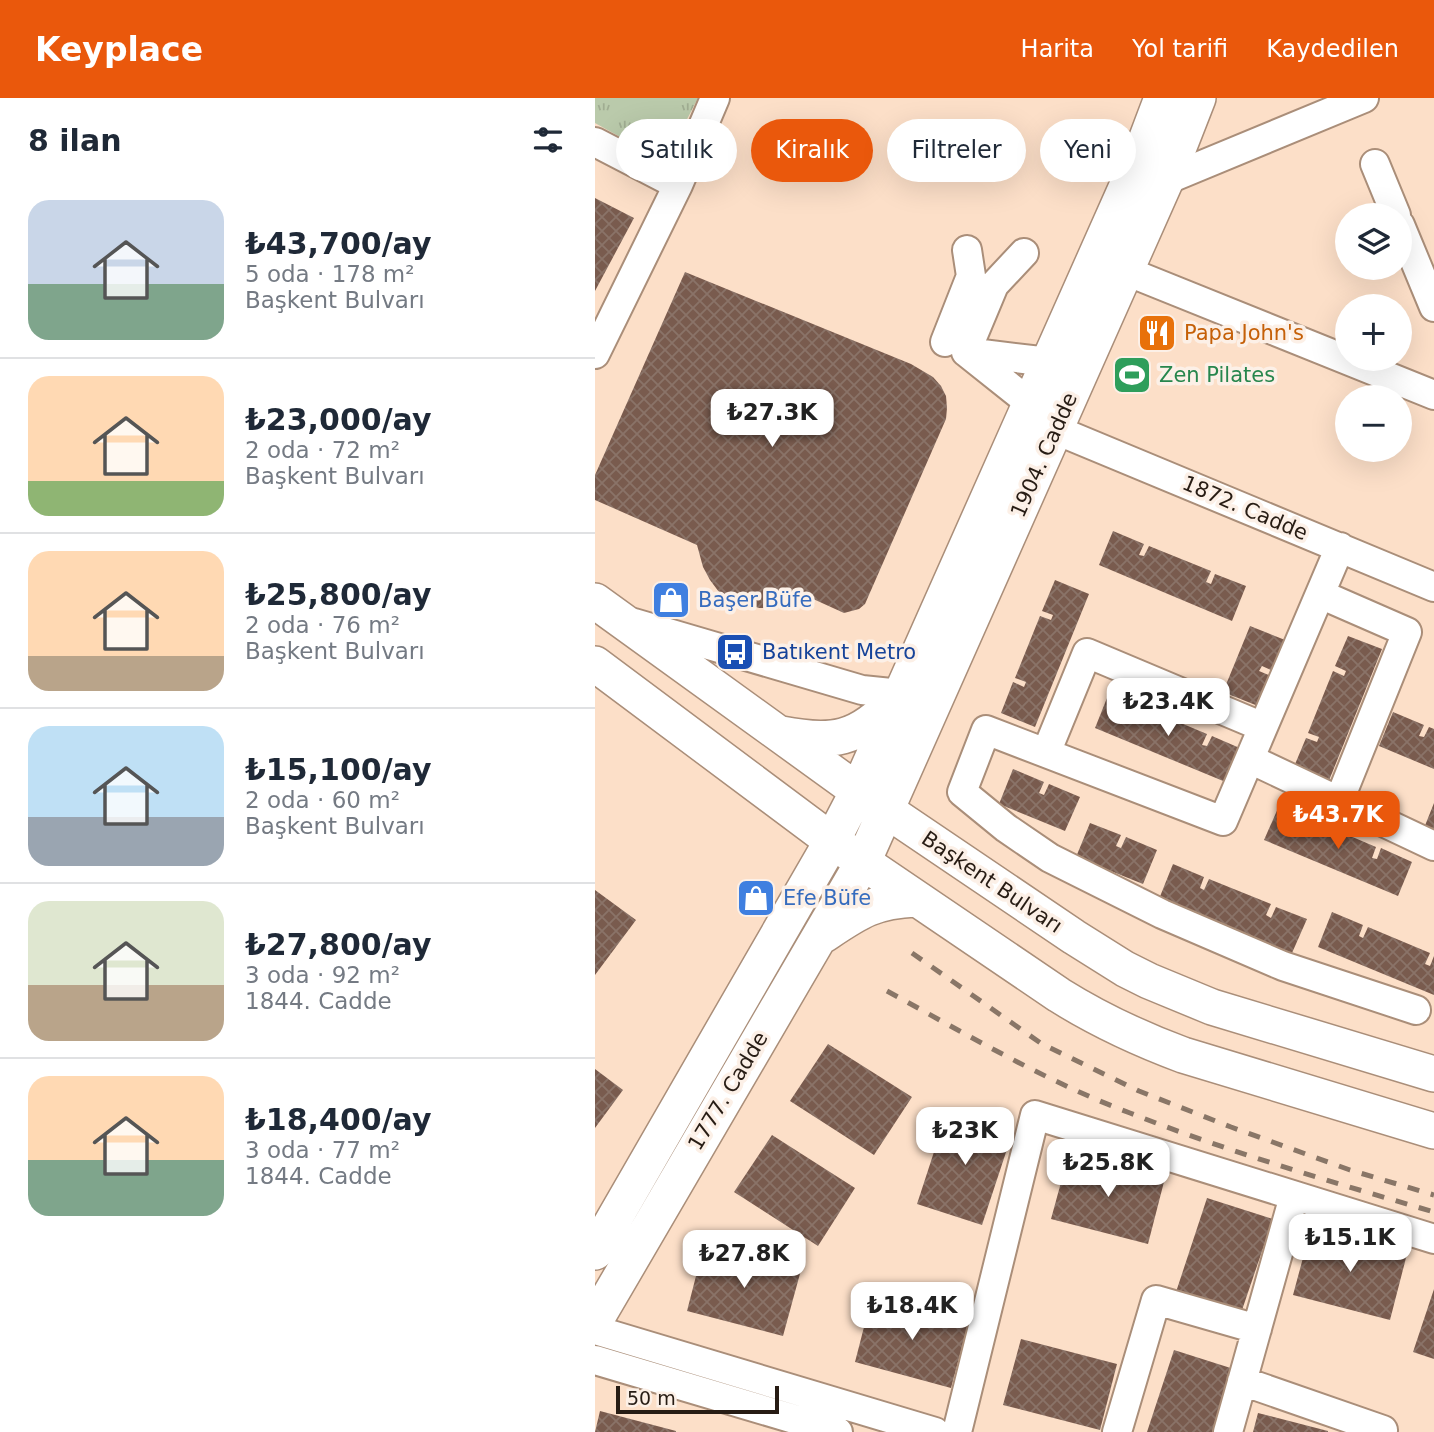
<!DOCTYPE html>
<html lang="tr">
<meta charset="utf-8">
<style>
:root{--surface:#fff;--page:#f6f6f7;--text:#1f2937;--muted:#747a83;--line:#e0e1e3;--accent:#ea580c}
body{margin:0;font-family:"DejaVu Sans",sans-serif;background:var(--page);color:var(--text);height:100vh;display:flex;flex-direction:column;font-size:26px;white-space:nowrap}
*{box-sizing:border-box;margin:0}
p{font-size:23px;color:var(--muted)}
.icon{flex:none;width:38px;height:38px;fill:none;stroke:currentColor;stroke-width:2;stroke-linecap:round;stroke-linejoin:round}
.map{position:relative;flex:1;overflow:hidden}
.details{display:flex;flex-direction:column;background:var(--surface);width:595px}
.details>*{flex:none}
.top-card{position:absolute;left:21px;top:21px;width:665px;height:63px;display:flex;gap:14px}
.tools{position:absolute;left:740px;top:105px;display:grid;gap:14px}
.tools a{display:grid;place-items:center;width:77px;height:77px;border-radius:50%;background:var(--surface);box-shadow:0 7px 28px #0002;font-size:35px}
.scale{position:absolute;left:21px;bottom:18px;width:163px;box-sizing:border-box;padding-left:7px;border:4px solid #271c14;border-top:0;font-size:19px;line-height:24px;white-space:nowrap;color:#271c14;-webkit-text-stroke:5px #fcf0e7;paint-order:stroke}
.price{position:absolute;translate:-50% -60px;padding:0 16px;border-radius:14px;background:#fff;color:#222;font-size:23px;line-height:46px;filter:drop-shadow(0 2px 4px #0008)}
.price::after{content:'';position:absolute;left:50%;top:42px;width:21px;height:16px;margin-left:-10px;background:inherit;clip-path:polygon(0 0,100% 0,50% 100%)}
.price.active{background:var(--accent);color:#fff}
ul{padding:0;list-style:none}
li{display:flex;align-items:center;gap:21px;height:175px;padding:0 28px}
li+li{border-top:2px solid var(--line)}
li span{display:grid;place-items:center;flex:none;width:196px;height:140px;border-radius:21px;color:#555}
li>.icon{margin-inline-start:auto}
span .icon{width:84px;height:84px;fill:#fffc;stroke-width:1}
li b{font-size:30px}
h2{display:flex;justify-content:space-between;align-items:center;height:84px;padding:0 28px;font-size:30px}
.pill{padding:0 24px;border-radius:32px;background:var(--surface);box-shadow:0 7px 28px #0002;font-size:24px;line-height:63px}
.pill.active{background:var(--accent);color:#fff}
header{display:flex;align-items:center;gap:42px;box-sizing:border-box;height:98px;padding:0 35px;background:var(--accent);color:#fff}
header strong{font-size:33px}
nav{display:flex;gap:38px;margin-inline-start:auto;font-size:24px}
main{display:flex;flex:1;min-height:0}
.map>svg:first-child{display:block}
.park{fill:url(#park-tufts)}
.pitch{fill:#bacaab}
.building{fill:url(#building-cross-hatch)}
.lines{fill:none;stroke-linecap:round;stroke-linejoin:round}
.minor-casing{stroke:#aa8e79;stroke-width:32}
.major-casing{stroke:#aa8e79;stroke-width:38}
.minor{stroke:#fff;stroke-width:28}
.major{stroke:#fff;stroke-width:35}
.rail{stroke:#897667;stroke-width:5;stroke-dasharray:12 12;stroke-linecap:butt}
.labels{text-anchor:middle;dominant-baseline:central;stroke-width:7;stroke-linejoin:round;paint-order:stroke}
.food-label{font-size:21px;fill:#c56008;stroke:#fcf0e7;text-anchor:start}
.leisure-label{font-size:21px;fill:#27864d;stroke:#fcf0e7;text-anchor:start}
.street-label{font-size:21px;fill:#271c14;stroke:#fcf0e7}
.shop-label{font-size:21px;fill:#366cbe;stroke:#fcf0e7;text-anchor:start}
.transit-label{font-size:21px;fill:#164399;stroke:#fcf0e7;text-anchor:start}
</style>
<header>
<strong>Keyplace</strong>
<nav><a>Harita</a><a>Yol tarifi</a><a>Kaydedilen</a></nav>
</header>
<main>
<section class="details">
<h2>8 ilan<svg class="icon" aria-label="filters" viewBox="0 0 24 24"><path d="M4 7h16M4 17h16"/><circle cx="9" cy="7" r="2"/><circle cx="15" cy="17" r="2"/></svg></h2>
<ul>
<li><span style="background:linear-gradient(#c9d6e8 60%,#7fa58c 0)"><svg class="icon" aria-label="home" viewBox="0 0 24 24"><path d="M3 11l9-7 9 7M6 9v11h12V9"/></svg></span><div><b>₺43,700/ay</b><p>5 oda · 178 m²</p><p>Başkent Bulvarı</p></div></li>
<li><span style="background:linear-gradient(#ffd9b3 75%,#8fb573 0)"><svg class="icon" aria-label="home" viewBox="0 0 24 24"><path d="M3 11l9-7 9 7M6 9v11h12V9"/></svg></span><div><b>₺23,000/ay</b><p>2 oda · 72 m²</p><p>Başkent Bulvarı</p></div></li>
<li><span style="background:linear-gradient(#ffd9b3 75%,#b9a48a 0)"><svg class="icon" aria-label="home" viewBox="0 0 24 24"><path d="M3 11l9-7 9 7M6 9v11h12V9"/></svg></span><div><b>₺25,800/ay</b><p>2 oda · 76 m²</p><p>Başkent Bulvarı</p></div></li>
<li><span style="background:linear-gradient(#bfe0f5 65%,#9aa5b1 0)"><svg class="icon" aria-label="home" viewBox="0 0 24 24"><path d="M3 11l9-7 9 7M6 9v11h12V9"/></svg></span><div><b>₺15,100/ay</b><p>2 oda · 60 m²</p><p>Başkent Bulvarı</p></div></li>
<li><span style="background:linear-gradient(#dfe7d0 60%,#b9a48a 0)"><svg class="icon" aria-label="home" viewBox="0 0 24 24"><path d="M3 11l9-7 9 7M6 9v11h12V9"/></svg></span><div><b>₺27,800/ay</b><p>3 oda · 92 m²</p><p>1844. Cadde</p></div></li>
<li><span style="background:linear-gradient(#ffd9b3 60%,#7fa58c 0)"><svg class="icon" aria-label="home" viewBox="0 0 24 24"><path d="M3 11l9-7 9 7M6 9v11h12V9"/></svg></span><div><b>₺18,400/ay</b><p>3 oda · 77 m²</p><p>1844. Cadde</p></div></li>
</ul>
</section>
<div class="map">
<svg width="839" height="1334" viewBox="0 0 839 1334">
<defs>
<pattern id="park-tufts" width="24" height="20" patternUnits="userSpaceOnUse" patternTransform="scale(1.75)"><rect width="24" height="20" fill="#bacaab"/><path d="M3 7l-1-3M5 7V3M7 7l1-3M15 17l-1-3M17 17v-4M19 17l1-3" fill="none" stroke="#a0ad92"/></pattern>
<pattern id="building-cross-hatch" width="8" height="8" patternUnits="userSpaceOnUse" patternTransform="scale(1.75)"><rect width="8" height="8" fill="#795b4e"/><path d="M0 0l8 8M0 8l8-8" fill="none" stroke="#8a7368"/></pattern>
</defs>
<rect width="100%" height="100%" fill="#fcdfc8"/>
<path class="park" d="M 0,0 L 103,0 L 70,64 L 0,25 Z"/>
<path class="pitch" d="M 32,0 L 90,0 L 70,37 L 25,13 Z"/>
<path class="building" d="M 0,100 L 39,120 L 0,193 Z
M 90,174 L 316,266 L 338,279 L 346,288 L 351,298 L 352,310 L 351,321 L 270,506 L 264,511 L 249,515 L 216,500 L 209,505 L 181,510 L 164,510 L 138,502 L 124,494 L 115,482 L 108,469 L 102,447 L 0,402 L 0,377 Z
M 518,433 L 549,446 L 544,457 L 549,458 L 554,448 L 616,473 L 611,484 L 616,486 L 620,476 L 651,488 L 637,523 L 504,467 Z
M 460,482 L 494,496 L 440,629 L 406,615 L 418,584 L 429,589 L 431,584 L 420,580 L 445,518 L 456,522 L 458,517 L 447,513 Z
M 655,528 L 690,542 L 678,573 L 667,568 L 664,573 L 676,578 L 663,608 L 628,594 Z
M 753,538 L 787,551 L 733,685 L 698,671 L 711,640 L 722,644 L 724,639 L 713,635 L 738,573 L 749,578 L 751,573 L 740,568 Z
M 514,595 L 545,608 L 541,619 L 545,621 L 550,610 L 612,636 L 607,647 L 612,648 L 617,638 L 647,651 L 633,685 L 500,630 Z
M 798,614 L 829,627 L 824,638 L 829,639 L 834,629 L 839,631 L 839,671 L 784,648 Z
M 418,671 L 449,684 L 444,695 L 449,697 L 454,686 L 485,699 L 470,733 L 404,706 Z
M 839,705 L 839,745 L 825,740 Z
M 684,708 L 715,721 L 710,732 L 715,734 L 720,723 L 781,749 L 777,760 L 782,761 L 786,750 L 817,764 L 803,798 L 669,742 Z
M 495,725 L 526,737 L 521,748 L 526,750 L 531,739 L 562,752 L 548,786 L 481,759 Z
M 578,766 L 609,779 L 605,790 L 609,792 L 614,781 L 676,806 L 671,817 L 676,820 L 681,809 L 712,821 L 697,855 L 564,801 Z
M 0,792 L 41,822 L 0,877 Z
M 737,814 L 768,827 L 764,838 L 768,840 L 773,829 L 835,855 L 830,866 L 835,868 L 839,858 L 839,897 L 723,849 Z
M 233,946 L 317,999 L 279,1057 L 195,1003 Z
M 0,971 L 28,992 L 0,1030 Z
M 353,1011 L 418,1033 L 387,1127 L 322,1106 Z
M 177,1037 L 260,1090 L 223,1148 L 139,1094 Z
M 474,1055 L 570,1080 L 553,1146 L 456,1121 Z
M 612,1100 L 678,1121 L 646,1215 L 581,1194 Z
M 716,1130 L 812,1156 L 795,1222 L 698,1197 Z
M 109,1147 L 206,1172 L 188,1238 L 92,1213 Z
M 839,1191 L 839,1261 L 818,1254 Z
M 277,1198 L 374,1223 L 356,1290 L 260,1264 Z
M 426,1241 L 522,1266 L 505,1332 L 408,1307 Z
M 579,1252 L 645,1273 L 625,1334 L 552,1334 Z
M 5,1313 L 81,1333 L 81,1334 L 0,1334 Z
M 663,1315 L 733,1333 L 733,1334 L 658,1334 Z"/>
<g class="lines">
<defs>
<path id="minor" d="M 0,44 L 83,87
M 780,66 L 801,117
M 571,82 L 769,0
M 805,127 L 839,209
M 531,173 L 839,297
M 350,244 L 376,178 L 372,152
M 371,254 L 399,187 L 429,155
M 371,254 L 454,264
M 371,254 L 435,305
M 0,256 L 83,87 L 120,0
M 461,332 L 839,489
M 745,449 L 628,723 L 391,632 L 367,694 L 411,730 L 455,760 L 567,816 L 688,868 L 821,912
M 725,496 L 812,534 L 744,703
M 39,525 L 267,592 L 306,596
M 451,655 L 492,555 L 668,629
M 655,661 L 839,748
M 0,1232 L 340,1334
M 0,1262 L 243,1334
M 647,1283 L 788,1332 L 787,1334
M 362,1334 L 440,1017 L 839,1141
M 522,1334 L 561,1202 L 662,1231
M 633,1334 L 699,1098"/>
<path id="major" d="M 0,503 L 263,693 L 479,839 L 530,871 L 554,883 L 617,909 L 839,976
M 0,566 L 237,743 L 464,897 C 504,922 545,941 588,957 L 839,1033
M 186,636 C 237,646 263,642 299,603
M 227,838 C 263,814 277,803 321,801
M 0,1154 L 237,743 L 263,693 L 544,61 L 567,0
M 0,1223 L 268,764 L 571,82 L 603,0"/>
</defs>
<use href="#minor" class="minor-casing"/>
<use href="#major" class="major-casing"/>
<use href="#minor" class="minor"/>
<use href="#major" class="major"/>
<path class="rail" d="M 317,855 L 447,946 L 544,993 L 636,1029 L 755,1072 L 839,1097
M 292,893 C 371,936 450,983 535,1015 C 634,1054 737,1084 839,1114"/>
</g>
<defs>
<symbol id="restaurant-square" viewBox="-11 -11 22 22"><rect x="-9" y="-9" width="18" height="18" rx="4" fill="#e8710a" stroke="#fcf0e7"/><path d="M-5-6h1v4h1v-4h1v4h1v-4h1v5L-1.5 .5V6h-2V.5L-5-1ZM5-6V6H3V1.5H1.5Q1.5-4 5-6Z" fill="#fff"/></symbol>
<symbol id="stadium-square" viewBox="-11 -11 22 22"><rect x="-9" y="-9" width="18" height="18" rx="4" fill="#2e9e5b" stroke="#fcf0e7"/><path d="M0-5a6.5 5 0 1 0 0 10a6.5 5 0 1 0 0-10ZM-3.5-1.8h7v3.6h-7Z" fill="#fff"/></symbol>
<symbol id="shop-square" viewBox="-11 -11 22 22"><rect x="-9" y="-9" width="18" height="18" rx="4" fill="#3f7fe0" stroke="#fcf0e7"/><path d="M-5-2.5h2.3a2.7 3.5 0 0 1 5.4 0H5L5.5 6h-11ZM-1.5-2.5h3a1.5 2.3 0 0 0-3 0Z" fill="#fff"/></symbol>
<symbol id="bus-square" viewBox="-11 -11 22 22"><rect x="-9" y="-9" width="18" height="18" rx="4" fill="#1a4fb4" stroke="#fcf0e7"/><path d="M-5-6H5V4H4V6H2V4H-2V6H-4V4H-5ZM-3.5-4V0h7V-4ZM-3.5 1.2v1.5H-2V1.2ZM2 1.2v1.5H3.5V1.2Z" fill="#fff"/></symbol>
</defs>
<g fill-rule="evenodd">
<use href="#restaurant-square" x="540" y="213" width="44" height="44"/>
<use href="#stadium-square" x="515" y="255" width="44" height="44"/>
<use href="#shop-square" x="54" y="480" width="44" height="44"/>
<use href="#bus-square" x="118" y="532" width="44" height="44"/>
<use href="#shop-square" x="139" y="778" width="44" height="44"/>
</g>
<g class="labels">
<g class="food-label">
<text x="589" y="235">Papa John's</text>
</g>
<g class="leisure-label">
<text x="564" y="277">Zen Pilates</text>
</g>
<g class="street-label">
<text transform="translate(449 357) rotate(-66)">1904. Cadde</text>
<text transform="translate(650 410) rotate(23)">1872. Cadde</text>
<text transform="translate(397 784) rotate(34)">Başkent Bulvarı</text>
<text transform="translate(133 993) rotate(-59)">1777. Cadde</text>
</g>
<g class="shop-label">
<text x="103" y="502">Başer Büfe</text>
<text x="188" y="800">Efe Büfe</text>
</g>
<g class="transit-label">
<text x="167" y="554">Batıkent Metro</text>
</g>
</g>
</svg>
<div class="tools">
<a><svg class="icon" aria-label="layers" viewBox="0 0 24 24"><path d="M12 4l9 5-9 5-9-5zM3 14l9 5 9-5"/></svg></a>
<a>+</a>
<a>−</a>
</div>
<div class="scale">50 m</div>
<b class="price" style="left:177px;top:351px">₺27.3K</b>
<b class="price" style="left:573px;top:640px">₺23.4K</b>
<b class="price active" style="left:743px;top:753px">₺43.7K</b>
<b class="price" style="left:370px;top:1069px">₺23K</b>
<b class="price" style="left:513px;top:1101px">₺25.8K</b>
<b class="price" style="left:755px;top:1176px">₺15.1K</b>
<b class="price" style="left:149px;top:1192px">₺27.8K</b>
<b class="price" style="left:317px;top:1244px">₺18.4K</b>
<div class="top-card">
<a class="pill">Satılık</a>
<a class="pill active">Kiralık</a>
<a class="pill">Filtreler</a>
<a class="pill">Yeni</a>
</div>
</div>
</main>
